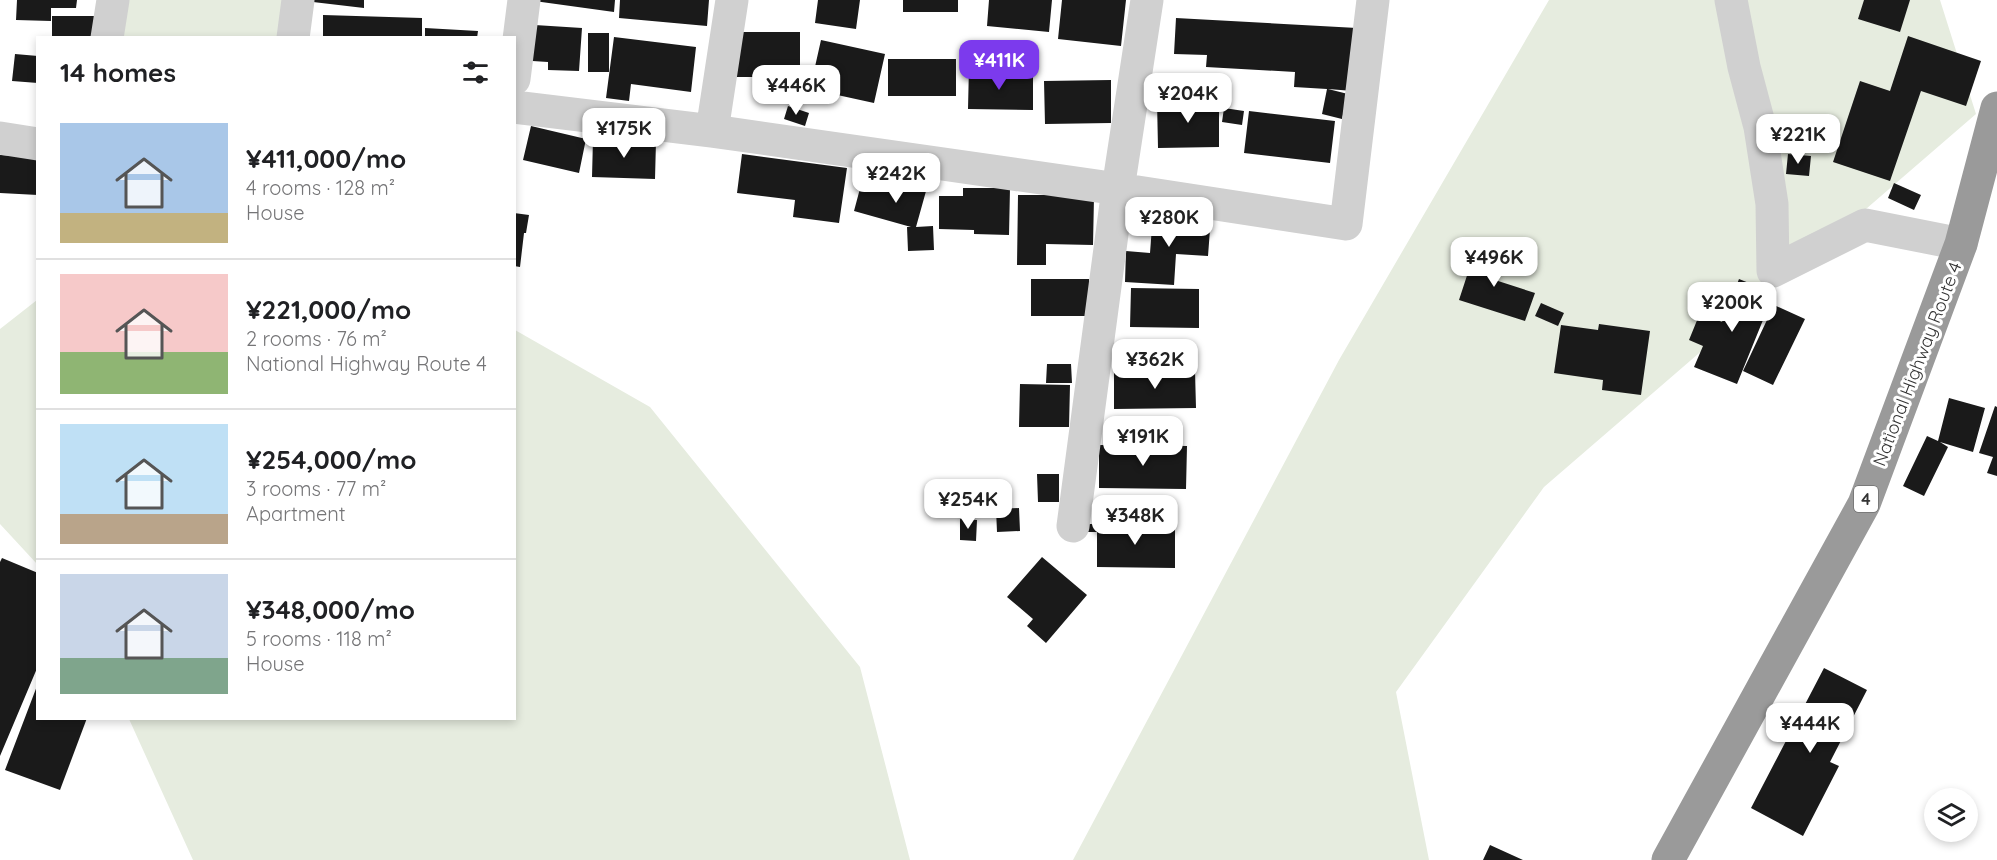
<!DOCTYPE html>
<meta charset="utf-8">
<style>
:root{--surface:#fff;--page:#f2f2f2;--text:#202124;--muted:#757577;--line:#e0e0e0;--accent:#7c3aed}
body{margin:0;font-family:Quicksand,sans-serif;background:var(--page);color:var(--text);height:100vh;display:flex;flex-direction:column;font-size:22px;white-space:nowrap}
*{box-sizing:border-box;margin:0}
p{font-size:20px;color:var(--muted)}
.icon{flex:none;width:33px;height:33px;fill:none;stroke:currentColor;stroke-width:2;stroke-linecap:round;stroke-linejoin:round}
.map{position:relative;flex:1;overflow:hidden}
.panel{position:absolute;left:36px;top:36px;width:480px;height:684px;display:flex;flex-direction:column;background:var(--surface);border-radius:0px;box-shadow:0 3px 9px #0003}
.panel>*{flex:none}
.tools{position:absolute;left:1924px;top:788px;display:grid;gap:12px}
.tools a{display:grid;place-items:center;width:54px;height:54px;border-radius:50%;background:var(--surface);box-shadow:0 3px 9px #0003;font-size:30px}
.price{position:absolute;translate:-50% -51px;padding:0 14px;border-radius:12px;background:#fff;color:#222;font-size:20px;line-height:39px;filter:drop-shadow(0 2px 3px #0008)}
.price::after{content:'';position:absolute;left:50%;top:36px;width:18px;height:14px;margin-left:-9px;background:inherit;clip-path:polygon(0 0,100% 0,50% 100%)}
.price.current{background:var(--accent);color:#fff}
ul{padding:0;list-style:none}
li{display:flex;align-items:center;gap:18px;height:150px;padding:0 24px}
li+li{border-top:2px solid var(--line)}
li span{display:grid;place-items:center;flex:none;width:168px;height:120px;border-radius:0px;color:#555}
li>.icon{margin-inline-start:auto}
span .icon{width:72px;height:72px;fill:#fffc;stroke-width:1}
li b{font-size:26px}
h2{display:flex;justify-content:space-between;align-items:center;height:72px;padding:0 24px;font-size:26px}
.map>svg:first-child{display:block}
.green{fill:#e6ecdf}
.building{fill:#1a1a1a}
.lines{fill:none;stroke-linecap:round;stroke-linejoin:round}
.street{stroke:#d0d0d0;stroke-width:33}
.highway{stroke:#9a9a9a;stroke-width:33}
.labels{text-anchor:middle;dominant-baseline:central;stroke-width:6;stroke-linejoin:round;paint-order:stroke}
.shield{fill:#fff;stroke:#707070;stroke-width:1.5}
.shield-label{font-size:16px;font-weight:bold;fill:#333}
.street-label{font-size:18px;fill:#333;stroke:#fff}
</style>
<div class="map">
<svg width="1997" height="860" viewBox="0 0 1997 860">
<rect width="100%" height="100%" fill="#fff"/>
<path class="green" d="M 123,0 L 287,0 L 281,37 L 117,38 Z
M 1549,0 L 1940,0 L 1976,114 L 1544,487 L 1396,692 L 1429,860 L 1073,860 L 1339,360 Z
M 37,300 L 37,564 L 0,524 L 0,329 Z
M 515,330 L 650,407 L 860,667 L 910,860 L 193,860 L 129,719 L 514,718 Z"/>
<path class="building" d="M 17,0 L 77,0 L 76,8 L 51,8 L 51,21 L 16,20 Z
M 313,0 L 364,0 L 364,8 L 313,2 Z
M 527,0 L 615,0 L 614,12 Z
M 620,0 L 709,0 L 707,26 L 619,18 Z
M 818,0 L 860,0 L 856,29 L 815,23 Z
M 903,0 L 958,0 L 958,12 L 903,12 Z
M 989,0 L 1052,0 L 1049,32 L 987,26 Z
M 1062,0 L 1126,0 L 1121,46 L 1058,39 Z
M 1864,0 L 1910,0 L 1900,32 L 1858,19 Z
M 323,15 L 422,18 L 422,38 L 323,38 Z
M 52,16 L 98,16 L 98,38 L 52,38 Z
M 1176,18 L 1357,28 L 1353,91 L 1328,89 L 1348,94 L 1342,119 L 1322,114 L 1327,89 L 1294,87 L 1295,72 L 1206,67 L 1207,55 L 1174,54 Z
M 519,24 L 582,28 L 579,71 L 548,70 L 548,62 L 517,60 Z
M 425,28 L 478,31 L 477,38 L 425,38 Z
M 733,32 L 800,32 L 800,77 L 734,77 Z
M 588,33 L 609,33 L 609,72 L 588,72 Z
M 1908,36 L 1981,61 L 1966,106 L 1921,91 L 1890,181 L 1833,162 L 1860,81 L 1890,91 Z
M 614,37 L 696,47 L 691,92 L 631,84 L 629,101 L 606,98 Z
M 821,40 L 885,54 L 874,103 L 810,89 Z
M 15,54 L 38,56 L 38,83 L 12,81 Z
M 888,59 L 956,59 L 956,96 L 888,96 Z
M 969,66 L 993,66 L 993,76 L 1033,77 L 1033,110 L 968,109 Z
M 1111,80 L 1111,123 L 1045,124 L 1044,81 Z
M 1219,100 L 1219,147 L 1158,148 L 1157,101 Z
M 788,106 L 809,113 L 805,126 L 784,119 Z
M 1224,108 L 1244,111 L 1242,125 L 1222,122 Z
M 1249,111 L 1335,121 L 1330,163 L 1244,153 Z
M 531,126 L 586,139 L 579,173 L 523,160 Z
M 593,139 L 656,141 L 655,179 L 592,177 Z
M 742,154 L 847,168 L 839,223 L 793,217 L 795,200 L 737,193 Z
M 1788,154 L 1811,156 L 1809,176 L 1786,174 Z
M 0,155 L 38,157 L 38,195 L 0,193 Z
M 866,166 L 928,184 L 916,227 L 933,226 L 934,250 L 908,251 L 907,227 L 911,227 L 854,211 Z
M 1894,183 L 1921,195 L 1914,210 L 1888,198 Z
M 963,188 L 1010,188 L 1009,235 L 974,234 L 974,230 L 939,229 L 939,196 L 963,196 Z
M 1018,195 L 1068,195 L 1094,197 L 1093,245 L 1046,244 L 1046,265 L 1017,265 Z
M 514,213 L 529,215 L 526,233 L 524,233 L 520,267 L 514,266 Z
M 1153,213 L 1211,216 L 1208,256 L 1176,254 L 1174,285 L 1125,282 L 1126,251 L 1150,253 Z
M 1476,248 L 1503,257 L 1495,280 L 1535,293 L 1525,321 L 1459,300 Z
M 1031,279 L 1089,279 L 1089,316 L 1031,316 Z
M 1739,279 L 1774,293 L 1737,384 L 1694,367 L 1703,346 L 1689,340 L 1700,313 L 1722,322 Z
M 1131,288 L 1199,289 L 1199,328 L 1130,327 Z
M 1541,303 L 1564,313 L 1558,326 L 1535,316 Z
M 1774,305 L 1805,319 L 1773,385 L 1743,371 Z
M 1599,324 L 1650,331 L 1641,395 L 1602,390 L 1603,380 L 1554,373 L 1561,325 L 1598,330 Z
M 1047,364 L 1071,364 L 1072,383 L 1046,383 Z
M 1195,371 L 1196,408 L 1114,409 L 1114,372 Z
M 1020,384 L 1070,385 L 1069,427 L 1019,427 Z
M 1949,398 L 1985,408 L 1973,452 L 1940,442 L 1948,447 L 1924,496 L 1903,486 L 1927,436 L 1938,441 Z
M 1995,406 L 1997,407 L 1997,476 L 1987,473 L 1993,457 L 1979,453 Z
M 1099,445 L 1187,446 L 1186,489 L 1099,488 Z
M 1037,474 L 1059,474 L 1059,502 L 1038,502 Z
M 1019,508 L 1020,531 L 997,532 L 996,509 Z
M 960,519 L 977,520 L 976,541 L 960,540 Z
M 1089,524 L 1175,525 L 1175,568 L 1097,567 L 1097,532 L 1088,532 Z
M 1042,557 L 1087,595 L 1046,643 L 1027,626 L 1033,619 L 1007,597 Z
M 2,558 L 38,573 L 38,666 L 0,756 L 0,562 Z
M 1824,668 L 1867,690 L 1830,762 L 1839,766 L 1803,836 L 1751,808 Z
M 37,686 L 38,718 L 87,718 L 60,790 L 5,770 Z
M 1490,845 L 1523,860 L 1483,860 Z"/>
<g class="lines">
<path class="street" d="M 1731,0 L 1744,67 L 1760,127 L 1772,204 L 1773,271 L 1865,225 L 1961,244
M 107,38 L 113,0
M 293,38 L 298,0
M 514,79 L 524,0
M 514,107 L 712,131 L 1118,189 L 1147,0
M 712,131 L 732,0
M 0,138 L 38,144
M 1073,526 L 1118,189 L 1346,224 L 1373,0"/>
<path class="highway" d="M 1668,860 L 1864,504 L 1961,244 L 1997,108"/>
</g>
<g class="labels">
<rect class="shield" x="1854" y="486" width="24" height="26" rx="4.5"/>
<g class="shield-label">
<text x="1866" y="499">4</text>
</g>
<g class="street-label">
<text transform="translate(1917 364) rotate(-69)">National Highway Route 4</text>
</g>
</g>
</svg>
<div class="tools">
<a><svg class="icon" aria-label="layers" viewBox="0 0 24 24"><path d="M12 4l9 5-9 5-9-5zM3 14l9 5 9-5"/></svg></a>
</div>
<b class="price current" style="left:999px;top:91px">¥411K</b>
<b class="price" style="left:796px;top:116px">¥446K</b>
<b class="price" style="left:1188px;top:124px">¥204K</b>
<b class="price" style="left:624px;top:159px">¥175K</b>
<b class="price" style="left:1798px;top:165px">¥221K</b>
<b class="price" style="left:896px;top:204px">¥242K</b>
<b class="price" style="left:1169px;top:248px">¥280K</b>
<b class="price" style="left:1494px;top:288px">¥496K</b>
<b class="price" style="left:1732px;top:333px">¥200K</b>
<b class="price" style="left:1155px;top:390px">¥362K</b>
<b class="price" style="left:1143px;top:467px">¥191K</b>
<b class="price" style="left:968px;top:530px">¥254K</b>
<b class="price" style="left:1135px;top:546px">¥348K</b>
<b class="price" style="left:1810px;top:754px">¥444K</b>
<section class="panel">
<h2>14 homes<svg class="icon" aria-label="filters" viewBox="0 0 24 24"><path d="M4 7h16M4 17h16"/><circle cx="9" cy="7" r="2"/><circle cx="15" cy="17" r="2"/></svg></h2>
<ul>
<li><span style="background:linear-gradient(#a9c7e8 75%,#c2b280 0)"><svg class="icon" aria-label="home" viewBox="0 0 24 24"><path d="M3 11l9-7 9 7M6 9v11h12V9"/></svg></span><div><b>¥411,000/mo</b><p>4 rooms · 128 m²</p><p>House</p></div></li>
<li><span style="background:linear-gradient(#f6c9c9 65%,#8fb573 0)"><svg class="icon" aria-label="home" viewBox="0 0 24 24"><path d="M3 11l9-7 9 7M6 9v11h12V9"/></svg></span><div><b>¥221,000/mo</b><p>2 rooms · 76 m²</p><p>National Highway Route 4</p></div></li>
<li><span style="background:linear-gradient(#bfe0f5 75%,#b9a48a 0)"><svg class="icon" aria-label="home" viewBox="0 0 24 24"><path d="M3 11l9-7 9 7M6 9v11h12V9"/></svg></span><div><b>¥254,000/mo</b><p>3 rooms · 77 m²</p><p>Apartment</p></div></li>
<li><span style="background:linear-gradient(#c9d6e8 70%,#7fa58c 0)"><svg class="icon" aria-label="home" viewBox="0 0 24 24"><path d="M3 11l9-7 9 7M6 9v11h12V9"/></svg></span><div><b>¥348,000/mo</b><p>5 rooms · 118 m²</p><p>House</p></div></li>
</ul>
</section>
</div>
